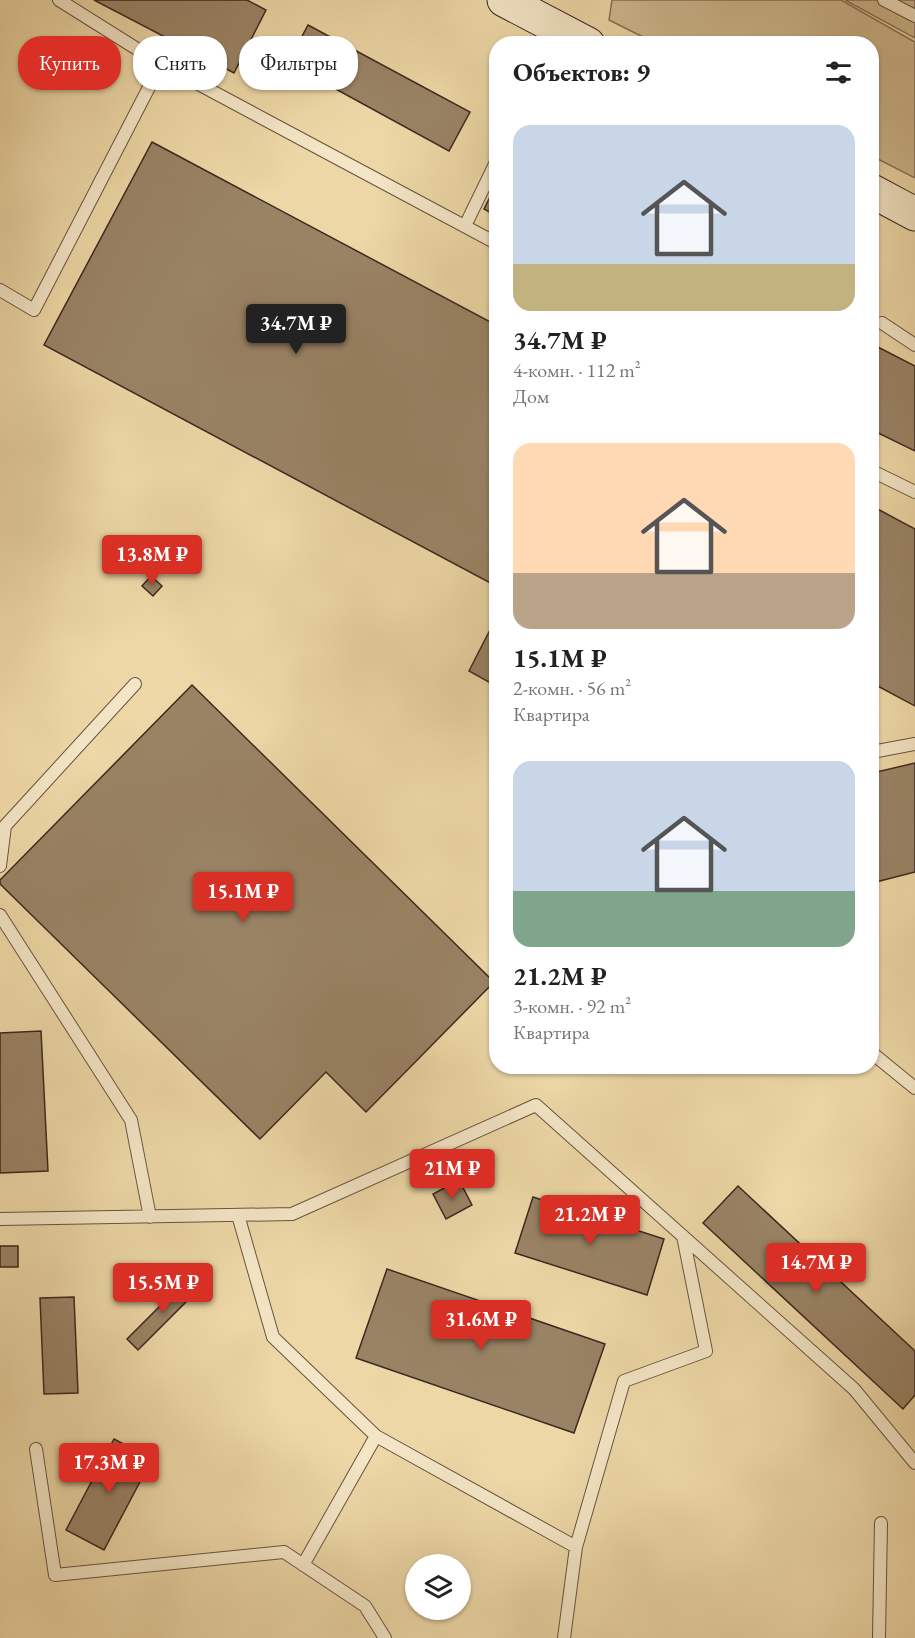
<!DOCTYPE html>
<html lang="ru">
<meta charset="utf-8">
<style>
:root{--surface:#fff;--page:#f2f2f2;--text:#222;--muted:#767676;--accent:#d93025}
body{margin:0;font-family:"EB Garamond",serif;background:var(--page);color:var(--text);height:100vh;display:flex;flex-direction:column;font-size:22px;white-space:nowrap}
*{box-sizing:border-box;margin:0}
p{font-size:20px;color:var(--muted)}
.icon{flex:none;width:33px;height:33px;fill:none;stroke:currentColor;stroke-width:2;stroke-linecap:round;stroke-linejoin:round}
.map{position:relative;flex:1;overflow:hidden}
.panel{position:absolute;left:489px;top:36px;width:390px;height:1038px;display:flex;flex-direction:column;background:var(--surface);border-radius:24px;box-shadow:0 2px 4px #0004}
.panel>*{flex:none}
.banner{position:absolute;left:18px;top:36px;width:381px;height:54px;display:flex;gap:12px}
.controls{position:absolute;left:405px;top:1554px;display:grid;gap:12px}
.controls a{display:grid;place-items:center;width:66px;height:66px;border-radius:50%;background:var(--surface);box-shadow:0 2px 4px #0004;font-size:30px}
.price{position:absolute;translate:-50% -51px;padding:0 14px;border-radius:6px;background:var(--accent);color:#fff;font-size:20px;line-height:39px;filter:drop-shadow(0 2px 3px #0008)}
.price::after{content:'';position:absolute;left:50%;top:36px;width:18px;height:14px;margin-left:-9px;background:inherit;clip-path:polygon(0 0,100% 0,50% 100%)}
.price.current{background:#222;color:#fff}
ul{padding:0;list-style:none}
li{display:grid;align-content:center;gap:12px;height:318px;padding:0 24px}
li span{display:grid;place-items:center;height:186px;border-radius:18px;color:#555}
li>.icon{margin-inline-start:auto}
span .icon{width:108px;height:108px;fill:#fffc;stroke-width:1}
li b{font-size:26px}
h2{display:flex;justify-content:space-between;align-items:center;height:72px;padding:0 24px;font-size:26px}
.tag{padding:0 21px;border-radius:24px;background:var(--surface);box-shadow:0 2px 4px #0004;font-size:21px;line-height:54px}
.tag.current{background:var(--accent);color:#fff}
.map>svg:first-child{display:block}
.green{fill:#cfb98f;stroke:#867057;stroke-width:1.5}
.building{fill:#998365;stroke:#3d271f;stroke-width:1.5}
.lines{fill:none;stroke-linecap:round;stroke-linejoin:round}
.lane-casing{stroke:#695341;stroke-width:14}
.secondary-casing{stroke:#3d271f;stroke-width:35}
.lane{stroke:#f3e5c5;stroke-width:12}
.secondary{stroke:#f3e5c5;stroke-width:33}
</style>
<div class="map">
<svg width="915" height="1638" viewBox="0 0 915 1638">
<rect width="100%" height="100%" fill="#edd7a6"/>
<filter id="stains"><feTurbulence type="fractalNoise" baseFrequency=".00333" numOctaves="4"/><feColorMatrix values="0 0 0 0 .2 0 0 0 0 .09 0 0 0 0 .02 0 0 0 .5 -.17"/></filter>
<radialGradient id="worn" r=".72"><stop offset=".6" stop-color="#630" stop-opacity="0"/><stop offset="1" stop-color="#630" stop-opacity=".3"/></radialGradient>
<path class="green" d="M 612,0 L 841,0 L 915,42 L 915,178 L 872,156 L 872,44 L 655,43 L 609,20 Z
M 845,0 L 915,0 L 915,38 Z"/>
<path class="building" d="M 94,0 L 247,0 L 266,10 L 234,73 Z
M 308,25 L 470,112 L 449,151 L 288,63 Z
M 152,142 L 496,325 L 496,586 L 44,345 Z
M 496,185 L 496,216 L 484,209 Z
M 872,344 L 915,366 L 915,451 L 872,430 Z
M 872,506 L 915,529 L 915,706 L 872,683 Z
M 151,576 L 162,586 L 153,596 L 142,586 Z
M 492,626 L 496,628 L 496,686 L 469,671 Z
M 192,685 L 494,982 L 366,1112 L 326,1072 L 260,1139 L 0,884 L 0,880 Z
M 915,763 L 915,872 L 872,883 L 872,773 Z
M 41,1031 L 48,1171 L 0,1173 L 0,1033 Z
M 459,1180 L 472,1205 L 446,1219 L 433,1194 Z
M 738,1186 L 915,1351 L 915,1395 L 903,1409 L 703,1223 Z
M 533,1197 L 664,1239 L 647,1295 L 515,1253 Z
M 0,1246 L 18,1246 L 18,1267 L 0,1267 Z
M 387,1269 L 605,1344 L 574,1433 L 356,1358 Z
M 188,1278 L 199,1289 L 138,1350 L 127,1339 Z
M 74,1297 L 78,1393 L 44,1394 L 40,1298 Z
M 114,1439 L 152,1459 L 104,1550 L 66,1530 Z"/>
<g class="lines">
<defs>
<path id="lane" d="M 59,0 L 161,64 L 496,243
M 884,0 L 915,16
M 465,226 L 496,162
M 0,290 L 34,310 L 161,64
M 882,323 L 915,345
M 872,471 L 915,492
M 872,752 L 915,744
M 0,866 L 5,826 L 135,684
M 0,915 L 131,1120 L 150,1217
M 872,1053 L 915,1088
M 238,1215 L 273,1337 L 376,1436 L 576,1547 L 564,1638
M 0,1219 L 292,1214 L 536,1105 L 854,1389 L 915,1463
M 36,1449 L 55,1575 L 284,1552 L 365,1606 L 385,1638
M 576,1547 L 624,1381 L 706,1351 L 683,1236
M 303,1565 L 376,1436
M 879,1638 L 881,1523"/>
<path id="secondary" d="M 504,0 L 588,44
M 872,191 L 915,214"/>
</defs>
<use href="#lane" class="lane-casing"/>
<use href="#secondary" class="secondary-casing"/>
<use href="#lane" class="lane"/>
<use href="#secondary" class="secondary"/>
</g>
<rect width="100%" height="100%" filter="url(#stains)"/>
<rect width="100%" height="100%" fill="url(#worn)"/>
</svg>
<div class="controls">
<a><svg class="icon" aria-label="layers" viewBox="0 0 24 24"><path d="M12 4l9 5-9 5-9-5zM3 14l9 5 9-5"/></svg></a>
</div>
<b class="price current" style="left:296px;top:355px">34.7M ₽</b>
<b class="price" style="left:152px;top:586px">13.8M ₽</b>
<b class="price" style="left:243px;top:923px">15.1M ₽</b>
<b class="price" style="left:452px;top:1200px">21M ₽</b>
<b class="price" style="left:590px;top:1246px">21.2M ₽</b>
<b class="price" style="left:816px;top:1294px">14.7M ₽</b>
<b class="price" style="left:163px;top:1314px">15.5M ₽</b>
<b class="price" style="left:481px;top:1351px">31.6M ₽</b>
<b class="price" style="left:109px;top:1494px">17.3M ₽</b>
<div class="banner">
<a class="tag current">Купить</a>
<a class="tag">Снять</a>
<a class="tag">Фильтры</a>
</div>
<section class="panel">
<h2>Объектов: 9<svg class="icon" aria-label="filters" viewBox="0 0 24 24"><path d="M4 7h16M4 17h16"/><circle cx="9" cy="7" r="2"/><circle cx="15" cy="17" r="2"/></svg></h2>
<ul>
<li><span style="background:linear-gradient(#c9d6e8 75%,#c2b280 0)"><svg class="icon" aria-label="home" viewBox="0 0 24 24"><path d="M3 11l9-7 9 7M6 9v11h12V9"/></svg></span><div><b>34.7M ₽</b><p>4-комн. · 112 m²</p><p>Дом</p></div></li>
<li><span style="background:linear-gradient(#ffd9b3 70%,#b9a48a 0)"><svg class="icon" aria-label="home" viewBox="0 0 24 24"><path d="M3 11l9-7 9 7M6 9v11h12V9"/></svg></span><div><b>15.1M ₽</b><p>2-комн. · 56 m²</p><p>Квартира</p></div></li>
<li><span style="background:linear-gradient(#c9d6e8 70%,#7fa58c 0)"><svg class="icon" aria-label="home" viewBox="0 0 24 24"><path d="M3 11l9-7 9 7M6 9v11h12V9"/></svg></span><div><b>21.2M ₽</b><p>3-комн. · 92 m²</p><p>Квартира</p></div></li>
</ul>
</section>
</div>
